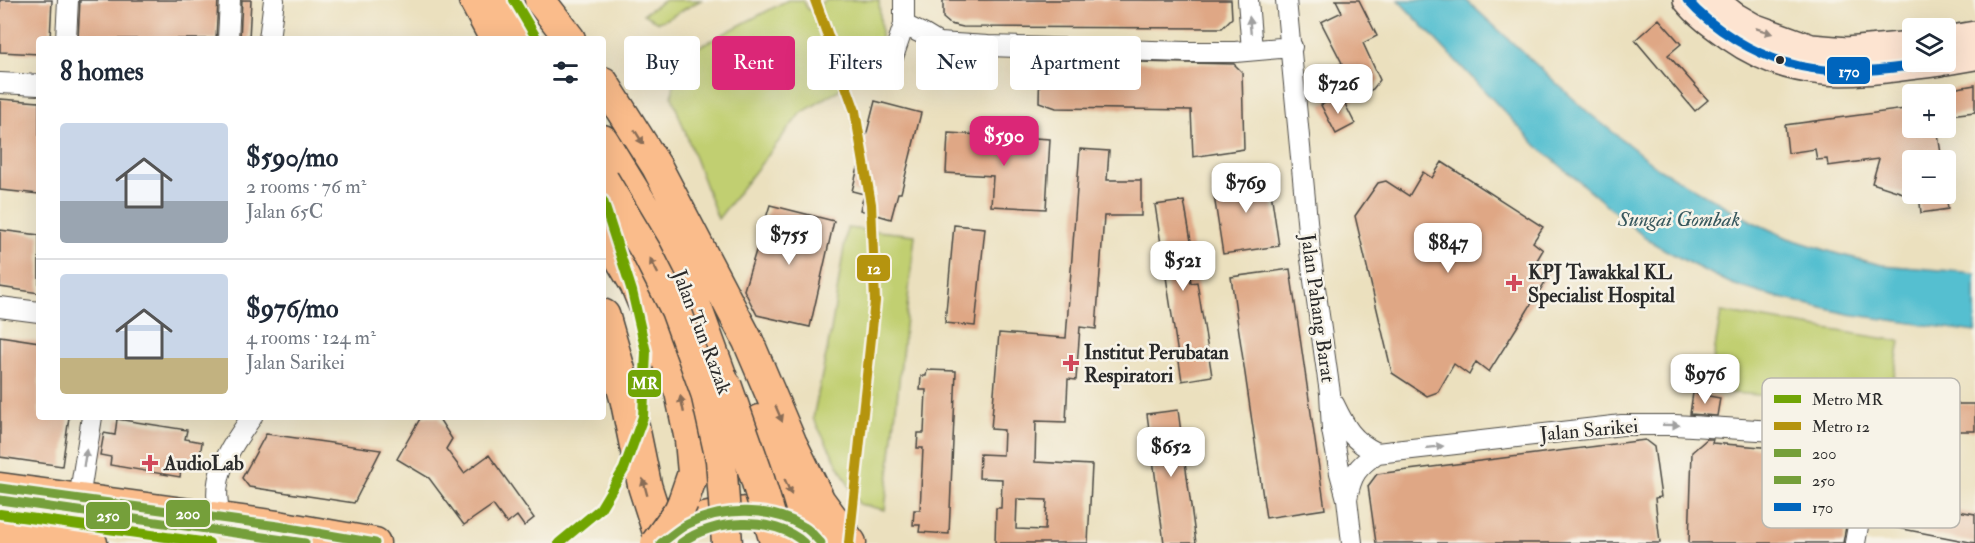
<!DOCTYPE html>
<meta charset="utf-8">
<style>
:root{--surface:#fff;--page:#f2f2f3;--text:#1f2937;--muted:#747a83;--line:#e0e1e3;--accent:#db2777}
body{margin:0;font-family:"IM FELL Double Pica",serif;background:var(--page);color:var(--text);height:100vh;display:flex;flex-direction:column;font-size:22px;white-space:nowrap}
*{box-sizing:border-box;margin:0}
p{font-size:20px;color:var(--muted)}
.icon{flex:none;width:33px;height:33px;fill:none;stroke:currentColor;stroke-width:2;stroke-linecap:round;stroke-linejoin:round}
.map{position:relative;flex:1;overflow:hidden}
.side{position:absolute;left:36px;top:36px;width:570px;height:384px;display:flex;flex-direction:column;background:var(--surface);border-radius:6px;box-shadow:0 6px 24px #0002}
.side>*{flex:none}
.top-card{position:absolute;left:624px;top:36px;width:570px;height:54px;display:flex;gap:12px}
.controls{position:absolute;left:1902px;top:18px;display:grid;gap:12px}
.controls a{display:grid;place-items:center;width:54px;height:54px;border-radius:6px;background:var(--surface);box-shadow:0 6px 24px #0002;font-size:30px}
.price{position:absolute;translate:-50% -51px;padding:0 14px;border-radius:12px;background:#fff;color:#222;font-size:20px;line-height:39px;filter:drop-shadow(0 2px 3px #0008)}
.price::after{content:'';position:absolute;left:50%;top:36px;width:18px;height:14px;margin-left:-9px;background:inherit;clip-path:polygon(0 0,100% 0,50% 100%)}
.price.current{background:var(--accent);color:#fff}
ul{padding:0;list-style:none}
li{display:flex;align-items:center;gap:18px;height:150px;padding:0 24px}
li+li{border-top:2px solid var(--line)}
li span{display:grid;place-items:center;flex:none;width:168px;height:120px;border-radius:6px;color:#555}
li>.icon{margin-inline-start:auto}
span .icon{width:72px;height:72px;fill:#fffc;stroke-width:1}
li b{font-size:26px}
h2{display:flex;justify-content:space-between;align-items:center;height:72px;padding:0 24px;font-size:26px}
.tag{padding:0 21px;border-radius:6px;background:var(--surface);box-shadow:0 6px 24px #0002;font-size:21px;line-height:54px}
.tag.current{background:var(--accent);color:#fff}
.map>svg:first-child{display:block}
.green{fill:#c1cf71;stroke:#767d4e;stroke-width:1.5}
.water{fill:#54bfd0;stroke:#40757e;stroke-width:1.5}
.building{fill:#dfa785;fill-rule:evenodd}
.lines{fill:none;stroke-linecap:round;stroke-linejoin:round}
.street-casing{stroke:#484641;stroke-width:22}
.secondary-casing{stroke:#484641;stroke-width:30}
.primary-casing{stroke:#484641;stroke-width:33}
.highway-casing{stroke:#484641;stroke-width:36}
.street{stroke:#fff;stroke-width:20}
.secondary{stroke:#fde4d1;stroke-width:27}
.primary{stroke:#fabc8b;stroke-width:30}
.highway{stroke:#fabc8b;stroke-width:33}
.primary-bridge-casing{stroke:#484641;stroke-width:33;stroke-linecap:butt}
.highway-bridge-casing{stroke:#484641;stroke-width:36;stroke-linecap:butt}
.primary-bridge{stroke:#fabc8b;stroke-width:30}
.highway-bridge{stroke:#fabc8b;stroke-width:33}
.bus-1-casing{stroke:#f7f3e8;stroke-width:14}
.bus-2-casing{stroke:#f7f3e8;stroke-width:14}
.bus-3-casing{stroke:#f7f3e8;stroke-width:14}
.bus-1{stroke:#759f3a;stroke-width:9}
.bus-2{stroke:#759f3a;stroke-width:9}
.bus-3{stroke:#0065bd;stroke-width:9}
.metro-1-casing{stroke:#f7f3e8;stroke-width:15}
.metro-2-casing{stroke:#f7f3e8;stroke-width:15}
.metro-1{stroke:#71a506;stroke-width:10}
.metro-2{stroke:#b5940f;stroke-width:10}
.oneway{fill:#a0a0a0}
.oneway2{fill:#94887e}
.oneway3{fill:#886c56}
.bus-dot{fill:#2b2b2b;stroke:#f7f3e8;stroke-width:2}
.poi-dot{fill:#d1495b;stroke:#f7f3e8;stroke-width:2}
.labels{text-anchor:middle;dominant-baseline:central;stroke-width:5;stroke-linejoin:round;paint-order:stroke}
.poi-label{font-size:20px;font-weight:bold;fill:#2b2b2b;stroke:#f7f3e8;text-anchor:start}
.street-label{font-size:20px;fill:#2b2b2b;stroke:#f7f3e8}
.water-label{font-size:21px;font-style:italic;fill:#37575d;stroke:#f7f3e8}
.key{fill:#f7f3e8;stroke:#bab7af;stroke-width:1.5}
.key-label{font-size:16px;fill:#2b2b2b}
.line-badge{stroke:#f7f3e8;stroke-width:2}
.badge-label{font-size:16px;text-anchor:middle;font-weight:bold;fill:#fff}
</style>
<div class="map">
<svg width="1975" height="543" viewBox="0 0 1975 543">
<rect width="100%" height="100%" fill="#f7f3e8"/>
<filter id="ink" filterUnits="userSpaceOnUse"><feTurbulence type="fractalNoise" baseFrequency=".0167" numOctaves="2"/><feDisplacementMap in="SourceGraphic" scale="12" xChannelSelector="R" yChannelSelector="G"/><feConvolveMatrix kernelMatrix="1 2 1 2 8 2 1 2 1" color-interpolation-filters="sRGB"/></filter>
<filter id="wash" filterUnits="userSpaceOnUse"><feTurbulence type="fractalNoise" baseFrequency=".008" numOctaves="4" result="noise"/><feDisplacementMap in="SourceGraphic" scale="24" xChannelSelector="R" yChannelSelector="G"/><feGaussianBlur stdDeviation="1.35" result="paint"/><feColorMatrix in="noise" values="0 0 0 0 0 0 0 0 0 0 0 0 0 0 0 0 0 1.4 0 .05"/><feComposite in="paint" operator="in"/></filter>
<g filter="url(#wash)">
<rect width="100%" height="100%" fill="#ebe0be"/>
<path class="green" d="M 665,0 L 701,0 L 669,18 L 658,22 L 643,14 Z
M 788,0 L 803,0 L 808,10 L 827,0 L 879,0 L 883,62 L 800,114 L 718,219 L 672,97 L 676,69 L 685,54 Z
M 847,228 L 915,235 L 885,510 L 859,504 L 813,418 L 831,331 Z
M 1721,312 L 1900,341 L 1889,405 L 1708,391 Z"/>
<path class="water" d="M 1398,0 L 1466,0 L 1590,114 L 1658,168 L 1753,222 L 1788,238 L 1838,254 L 1882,265 L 1975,273 L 1975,332 L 1848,314 L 1764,294 L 1732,284 L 1691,264 L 1649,241 L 1537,146 Z"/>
<g id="blocks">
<path class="building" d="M 0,0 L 52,0 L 50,39 L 39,39 L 39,54 L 0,52 Z
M 80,0 L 218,0 L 216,39 L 78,39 Z
M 242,0 L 251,0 L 249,39 L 240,39 Z
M 943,0 L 1231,0 L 1232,18 L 1222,28 L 963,27 L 950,24 L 943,18 Z
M 1336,0 L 1359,0 L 1377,36 L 1363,43 L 1380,80 L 1373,89 L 1347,103 L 1329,70 L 1342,63 L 1321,22 L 1342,12 Z
M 1659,19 L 1681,44 L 1668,55 L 1708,100 L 1695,111 L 1635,40 Z
M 1040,60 L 1234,64 L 1242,72 L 1244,149 L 1193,157 L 1191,110 L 1056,108 L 1039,102 Z
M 973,61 L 988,61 L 988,74 L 973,74 Z
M 1975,85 L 1975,112 L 1950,115 L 1946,90 Z
M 1341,96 L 1355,124 L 1336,134 L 1321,105 Z
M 0,99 L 39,102 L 39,194 L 0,190 Z
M 875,101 L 921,113 L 901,193 L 898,193 L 891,219 L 860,210 L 864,194 L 852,191 Z
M 1912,108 L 1912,128 L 1937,128 L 1942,160 L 1912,160 L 1912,196 L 1872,183 L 1879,159 L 1828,166 L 1827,159 L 1817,160 L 1815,149 L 1788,153 L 1785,125 Z
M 948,133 L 1050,139 L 1046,209 L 991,206 L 993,176 L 946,173 Z
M 1080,149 L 1109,151 L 1107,180 L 1141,180 L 1141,216 L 1104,216 L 1096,329 L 1080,327 L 1076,380 L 1068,379 L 1066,422 L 1036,421 L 1035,462 L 1092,465 L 1088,543 L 995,543 L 996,508 L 1001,508 L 1002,479 L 979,478 L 980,454 L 1003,455 L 1004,430 L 991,429 L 999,333 L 1066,338 ZM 1017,499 L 1047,500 L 1045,530 L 1016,529 Z
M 1442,162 L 1543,227 L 1533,242 L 1543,250 L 1537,260 L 1552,271 L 1489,372 L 1476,362 L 1469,375 L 1454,364 L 1438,392 L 1427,396 L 1392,373 L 1355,216 L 1378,183 L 1386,181 L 1409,196 L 1423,172 L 1432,178 Z
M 1268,172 L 1279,246 L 1223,254 L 1213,189 L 1227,187 L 1226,178 Z
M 1919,194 L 1946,194 L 1948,209 L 1921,213 Z
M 1184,201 L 1194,258 L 1188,259 L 1191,283 L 1197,282 L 1212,376 L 1182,381 L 1155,205 Z
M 770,205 L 834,221 L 810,327 L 757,315 L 744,290 Z
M 954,225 L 985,228 L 975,326 L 945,323 Z
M 0,230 L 39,235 L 39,293 L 0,287 Z
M 1290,269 L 1325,509 L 1266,518 L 1231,277 Z
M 0,336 L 39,342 L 39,417 L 69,417 L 62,466 L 0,457 Z
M 927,370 L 956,371 L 949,534 L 919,532 L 920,525 L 913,525 L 914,510 L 920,510 L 923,448 L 917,448 L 918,433 L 924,433 L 926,390 L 920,390 L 921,376 L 926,376 Z
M 1693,393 L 1720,398 L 1717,416 L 1690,414 Z
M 1900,404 L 1975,404 L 1975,431 L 1930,431 L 1917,504 L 1975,514 L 1975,543 L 1877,524 L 1894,432 L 1900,433 Z
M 1178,410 L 1196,543 L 1164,543 L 1147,414 Z
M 421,417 L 438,417 L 452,439 L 446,449 L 464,473 L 489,455 L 534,518 L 524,526 L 517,516 L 507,524 L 493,505 L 464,525 L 429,478 L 397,459 Z
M 117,419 L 187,430 L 185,439 L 202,442 L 199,464 L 182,462 L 180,477 L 110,465 L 111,457 L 100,455 L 104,433 L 115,435 Z
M 266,434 L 275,435 L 381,450 L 354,503 L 249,487 L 242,478 Z
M 1707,439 L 1713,439 L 1712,443 L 1859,455 L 1843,543 L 1689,543 L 1692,452 Z
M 1645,440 L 1654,447 L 1661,497 L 1655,498 L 1660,543 L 1376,543 L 1368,486 L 1377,474 Z"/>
</g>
</g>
<g filter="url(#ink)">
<use href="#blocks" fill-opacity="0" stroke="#484641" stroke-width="1.5"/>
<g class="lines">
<defs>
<path id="street" d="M 1248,0 L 1252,50
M 1286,0 L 1310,252 L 1330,393 L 1332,430 L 1340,473 L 1347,499 L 1352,543
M 904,25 L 923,34 L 938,43 L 988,46 L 1186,52 L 1235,52 L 1292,47
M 66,39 L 68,0
M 228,39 L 230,0
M 269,39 L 274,0
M 893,57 L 904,25 L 904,0
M 0,83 L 39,85
M 0,307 L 39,312
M 1334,404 C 1345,427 1352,441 1377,453
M 79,499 L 92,417
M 1347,499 C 1351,475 1357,467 1377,453 L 1622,425 L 1675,425 L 1874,437 L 1855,543
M 221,519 C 208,478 229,450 252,417"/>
<path id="secondary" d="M 1687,0 C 1698,14 1715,26 1729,36 C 1800,86 1860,72 1940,62
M 1714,0 L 1734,16 L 1753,27 L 1811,48 L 1847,51 L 1912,45
M 1946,40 L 1975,35
M 1946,61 L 1975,56"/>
<path id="primary" d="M 474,0 L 495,39
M 497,0 L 520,39
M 540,0 L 570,39
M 603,82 L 657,167 L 748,341 L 791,442 L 820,501 L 851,543
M 603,140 L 665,241 L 695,303 L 725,386
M 603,230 L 635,284 L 680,392 L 690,440 L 693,473 L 683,502
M 760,420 L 805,527
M 0,488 L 278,526 L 375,543
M 688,523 C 726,510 767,506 803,527 C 810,531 815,538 821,543
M 0,529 L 41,533 L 92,543"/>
<path id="highway" d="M 603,316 L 627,400 L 645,487 L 663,543"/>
</defs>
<use href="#street" class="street-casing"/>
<use href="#secondary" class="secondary-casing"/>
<use href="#primary" class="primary-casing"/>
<use href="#highway" class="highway-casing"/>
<use href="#street" class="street"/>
<use href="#secondary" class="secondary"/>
<use href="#primary" class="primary"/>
<use href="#highway" class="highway"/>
<defs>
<path id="primary-bridge" d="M 603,179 L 647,253 L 676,310 L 706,393 L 721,460 L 727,543
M 656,543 L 679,511 L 683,502"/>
<path id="highway-bridge" d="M 725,386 L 756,474 L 777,543"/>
</defs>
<use href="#primary-bridge" class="primary-bridge-casing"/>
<use href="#highway-bridge" class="highway-bridge-casing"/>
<use href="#primary-bridge" class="primary-bridge"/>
<use href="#highway-bridge" class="highway-bridge"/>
<defs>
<path id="bus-1" d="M 0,488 L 278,526 L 375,543
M 661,543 C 670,537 678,529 688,524 C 722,507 771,506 804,527 C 811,531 816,538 821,543"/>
<path id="bus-2" d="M 0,500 L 305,543
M 681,543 C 712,519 774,515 804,543"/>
<path id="bus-3" d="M 1687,0 C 1701,16 1718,29 1736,40 C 1806,83 1864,72 1940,62"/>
</defs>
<use href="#bus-1" class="bus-1-casing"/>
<use href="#bus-2" class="bus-2-casing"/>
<use href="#bus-3" class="bus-3-casing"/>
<use href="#bus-1" class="bus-1"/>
<use href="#bus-2" class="bus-2"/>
<use href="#bus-3" class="bus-3"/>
<defs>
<path id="metro-1" d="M 514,0 L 537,39
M 0,514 L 209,543
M 559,543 L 600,509 L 624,469 L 643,417 L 646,352 L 632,291 L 603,201"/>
<path id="metro-2" d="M 815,0 L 855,111 L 871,204 L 875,301 L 849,543"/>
</defs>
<use href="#metro-1" class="metro-1-casing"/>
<use href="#metro-2" class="metro-2-casing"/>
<use href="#metro-1" class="metro-1"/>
<use href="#metro-2" class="metro-2"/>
</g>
<defs><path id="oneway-solid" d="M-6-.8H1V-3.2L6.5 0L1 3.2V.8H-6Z" transform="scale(1.5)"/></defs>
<g class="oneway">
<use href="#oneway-solid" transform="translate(1250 25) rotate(-95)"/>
<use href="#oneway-solid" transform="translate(1671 425) rotate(1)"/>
<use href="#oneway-solid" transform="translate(1435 447) rotate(-6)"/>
<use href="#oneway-solid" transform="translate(85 458) rotate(-81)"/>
</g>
<use class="oneway2" href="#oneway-solid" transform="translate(1764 31) rotate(18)"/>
<g class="oneway3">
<use href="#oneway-solid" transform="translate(639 137) rotate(58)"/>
<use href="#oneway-solid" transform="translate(654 266) rotate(-117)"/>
<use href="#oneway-solid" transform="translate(682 404) rotate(-102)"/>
<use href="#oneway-solid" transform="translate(779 414) rotate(67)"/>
<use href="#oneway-solid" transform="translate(645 487) rotate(-105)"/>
<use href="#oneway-solid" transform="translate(788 487) rotate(67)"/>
</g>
</g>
<circle class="bus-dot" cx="1780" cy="60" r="5"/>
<g class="poi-dot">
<path d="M1511 274h6v6h6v6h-6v6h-6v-6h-6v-6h6z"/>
<path d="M1068 354h6v6h6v6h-6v6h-6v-6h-6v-6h6z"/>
<path d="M147 454h6v6h6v6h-6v6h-6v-6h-6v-6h6z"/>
</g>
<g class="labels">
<g class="poi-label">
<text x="1528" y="272">KPJ Tawakkal KL<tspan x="1528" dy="23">Specialist Hospital</tspan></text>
<text x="1084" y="352">Institut Perubatan<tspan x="1084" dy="23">Respiratori</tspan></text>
<text x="164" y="463">AudioLab</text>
</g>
<g class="street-label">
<text transform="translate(1318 308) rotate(82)">Jalan Pahang Barat</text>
<text transform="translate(702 332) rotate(69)">Jalan Tun Razak</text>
<text transform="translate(1589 430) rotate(-5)">Jalan Sarikei</text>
</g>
<g class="water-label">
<text x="1679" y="219">Sungai Gombak</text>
</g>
</g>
<rect x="1762" y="378" width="198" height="150" rx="9" class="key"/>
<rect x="1774" y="395" width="27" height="8" fill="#71a506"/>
<rect x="1774" y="422" width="27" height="8" fill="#b5940f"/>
<rect x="1774" y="449" width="27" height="8" fill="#759f3a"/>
<rect x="1774" y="476" width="27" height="8" fill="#759f3a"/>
<rect x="1774" y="503" width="27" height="8" fill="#0065bd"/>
<g class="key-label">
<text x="1812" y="405">Metro MR</text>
<text x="1812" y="432">Metro 12</text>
<text x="1812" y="459">200</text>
<text x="1812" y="486">250</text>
<text x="1812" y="513">170</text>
</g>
<g class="line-badge">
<rect x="1826" y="56" width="45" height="29" rx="6" fill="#0065bd"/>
<rect x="856" y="254" width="35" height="28" rx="6" fill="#b5940f"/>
<rect x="627" y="369" width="35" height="29" rx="6" fill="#71a506"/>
<rect x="165" y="499" width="46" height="29" rx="6" fill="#759f3a"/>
<rect x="85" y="501" width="46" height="29" rx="6" fill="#759f3a"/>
</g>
<g class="badge-label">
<text x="1849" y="77">170</text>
<text x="874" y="274">12</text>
<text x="645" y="389">MR</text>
<text x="188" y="519">200</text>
<text x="108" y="521">250</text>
</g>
</svg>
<div class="controls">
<a><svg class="icon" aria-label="layers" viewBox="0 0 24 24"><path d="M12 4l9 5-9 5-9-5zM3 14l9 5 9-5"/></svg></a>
<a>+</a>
<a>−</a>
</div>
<b class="price" style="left:1338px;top:115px">$726</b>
<b class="price current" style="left:1004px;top:167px">$590</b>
<b class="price" style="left:1246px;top:214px">$769</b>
<b class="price" style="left:789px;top:266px">$755</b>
<b class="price" style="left:1448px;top:274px">$847</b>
<b class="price" style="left:1183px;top:292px">$521</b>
<b class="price" style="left:1705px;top:405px">$976</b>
<b class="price" style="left:1171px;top:478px">$652</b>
<div class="top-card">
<a class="tag">Buy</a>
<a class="tag current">Rent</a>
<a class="tag">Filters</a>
<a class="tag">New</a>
<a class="tag">Apartment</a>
</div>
<section class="side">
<h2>8 homes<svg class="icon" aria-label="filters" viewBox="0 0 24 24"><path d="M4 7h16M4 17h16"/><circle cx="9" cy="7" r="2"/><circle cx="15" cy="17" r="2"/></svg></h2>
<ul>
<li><span style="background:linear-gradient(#c9d6e8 65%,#9aa5b1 0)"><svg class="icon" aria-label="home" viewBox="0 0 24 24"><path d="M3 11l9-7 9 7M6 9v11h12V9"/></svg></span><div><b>$590/mo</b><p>2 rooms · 76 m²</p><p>Jalan 65C</p></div></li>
<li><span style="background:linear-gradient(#c9d6e8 70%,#c2b280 0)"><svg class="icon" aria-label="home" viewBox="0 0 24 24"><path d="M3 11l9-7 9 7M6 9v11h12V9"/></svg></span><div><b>$976/mo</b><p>4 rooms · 124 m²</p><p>Jalan Sarikei</p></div></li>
</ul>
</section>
</div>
